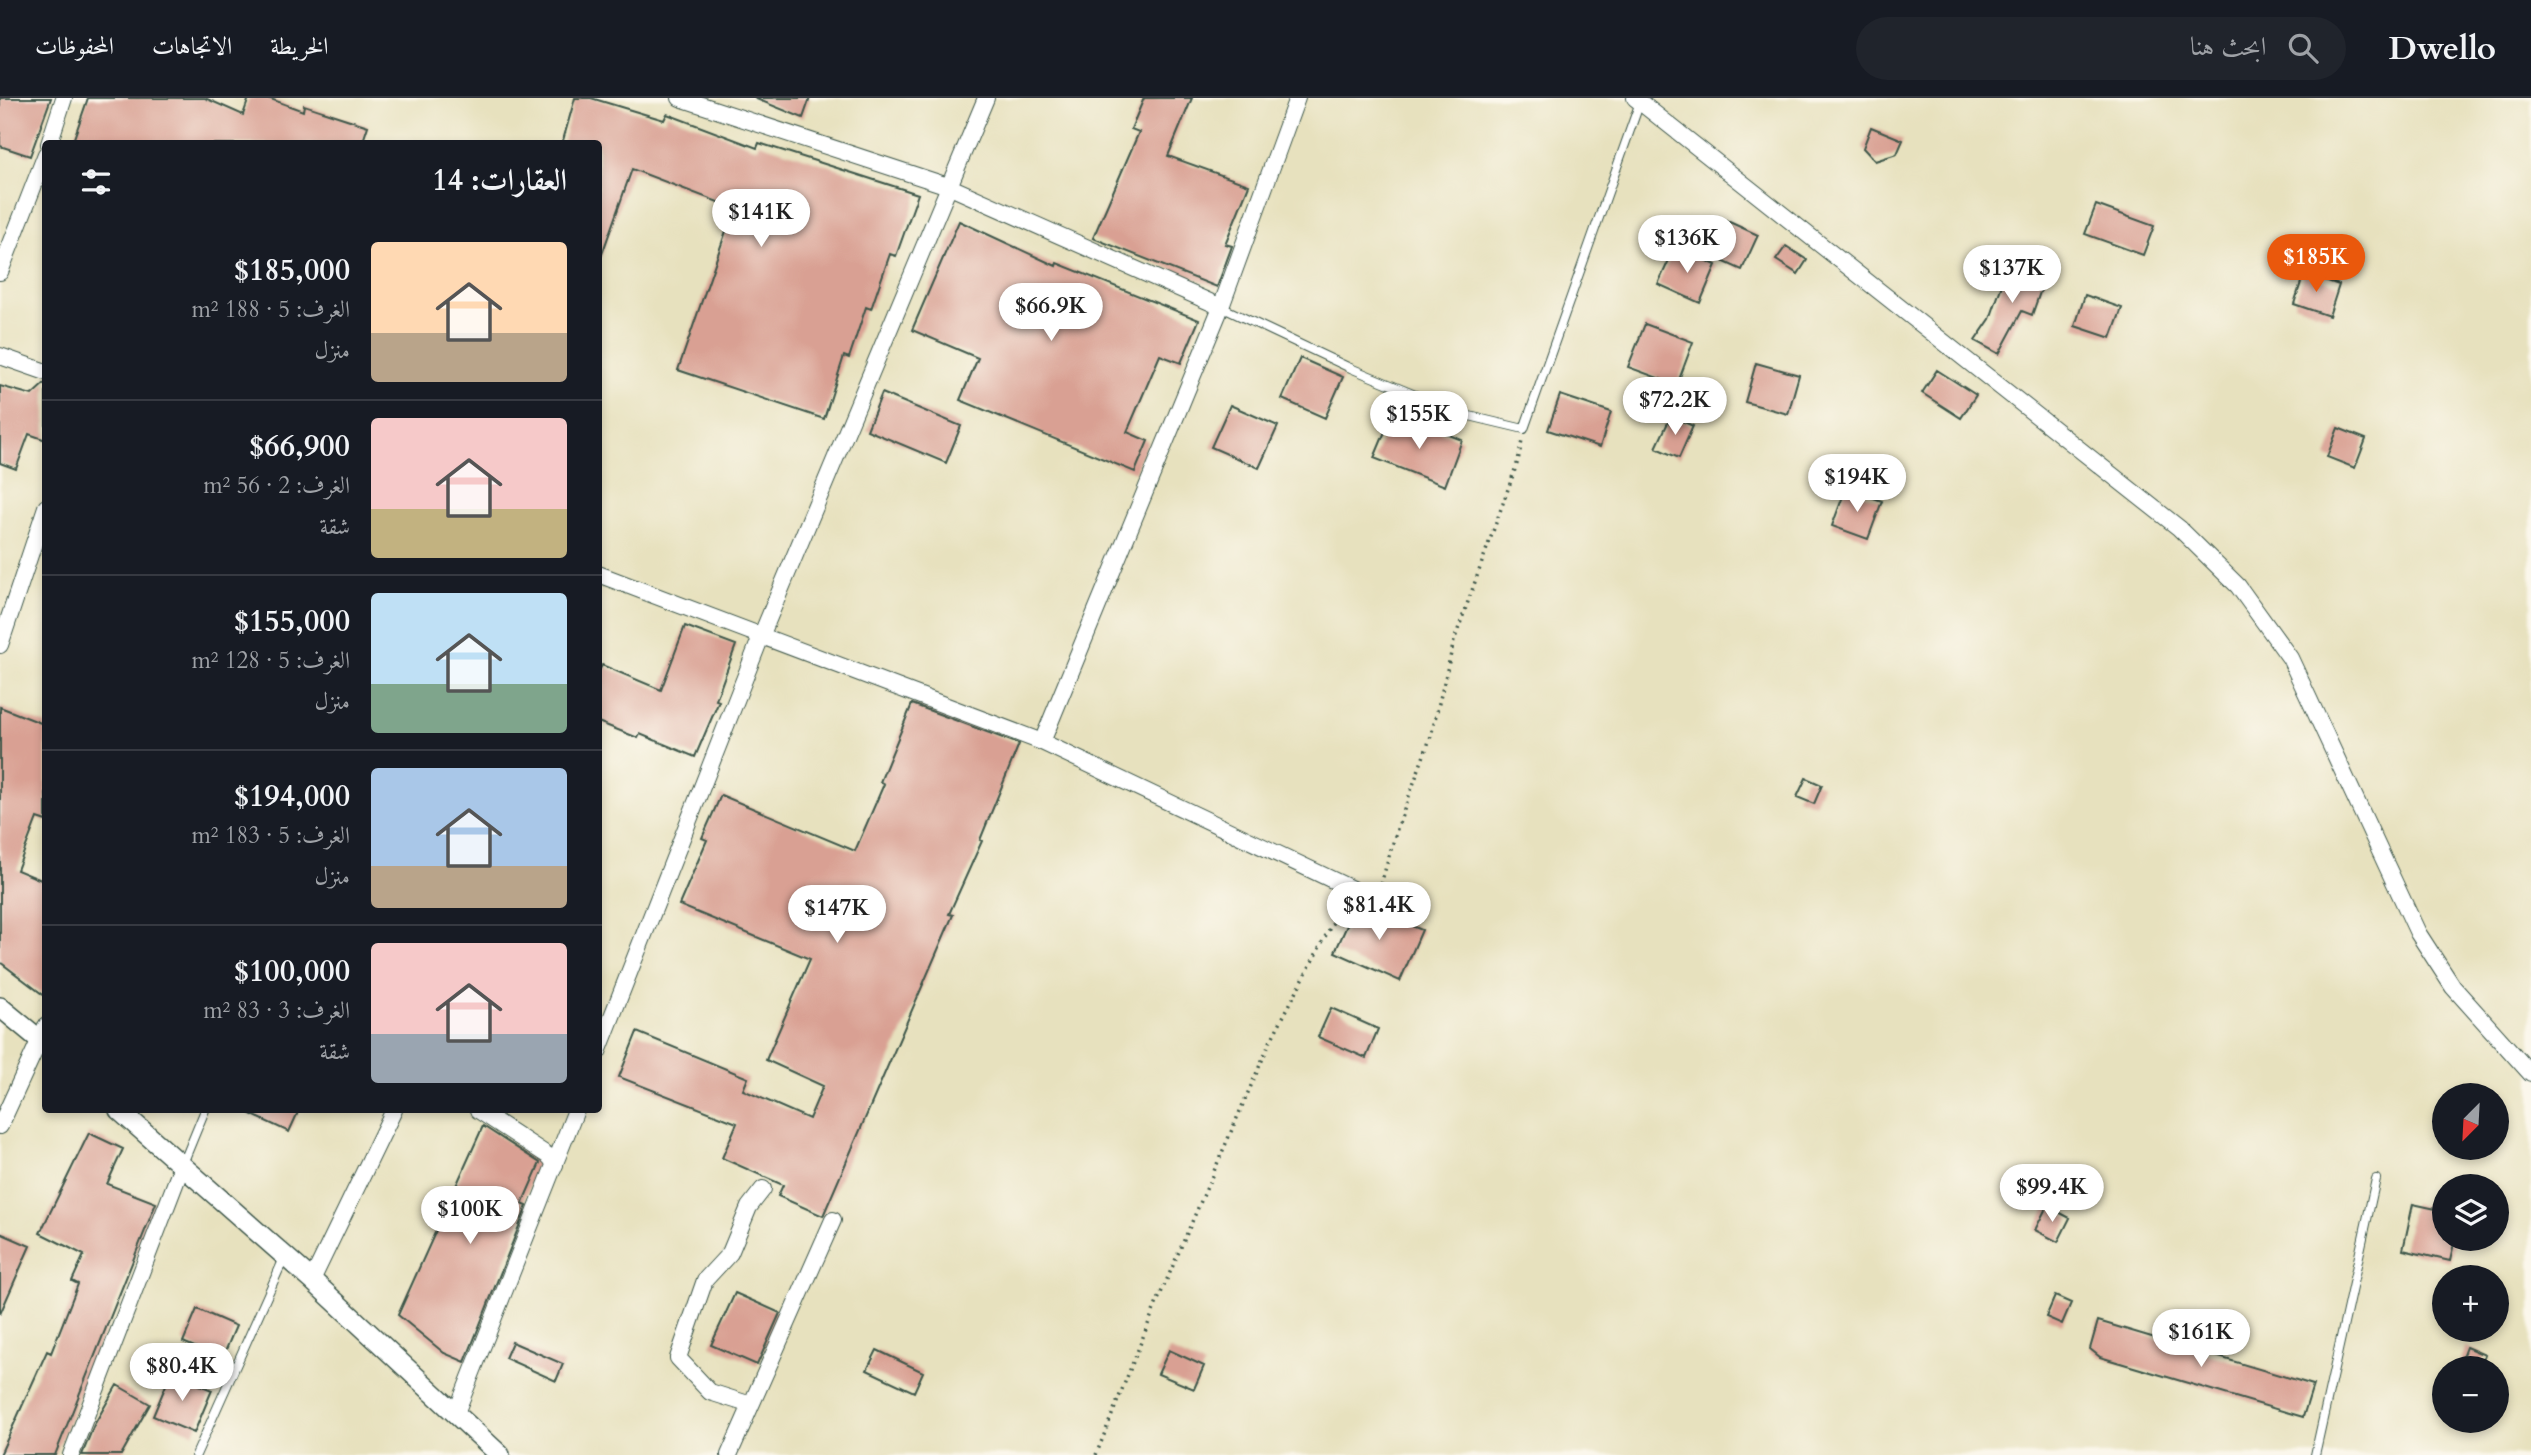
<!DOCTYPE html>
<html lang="ar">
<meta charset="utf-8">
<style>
:root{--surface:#171b24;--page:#20242c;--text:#f1f3f6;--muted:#9ea1a6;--line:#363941;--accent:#ea580c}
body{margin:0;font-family:Cardo,Amiri,serif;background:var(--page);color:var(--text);direction:rtl;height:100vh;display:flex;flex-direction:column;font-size:26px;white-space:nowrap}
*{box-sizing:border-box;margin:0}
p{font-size:23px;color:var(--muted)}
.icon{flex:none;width:38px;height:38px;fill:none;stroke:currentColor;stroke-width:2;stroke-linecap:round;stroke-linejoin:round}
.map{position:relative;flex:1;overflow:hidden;direction:ltr}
.drawer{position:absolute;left:42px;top:42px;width:560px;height:973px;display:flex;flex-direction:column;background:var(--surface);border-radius:7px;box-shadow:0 4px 10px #0003;direction:rtl}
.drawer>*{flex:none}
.needle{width:46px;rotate:204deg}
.buttons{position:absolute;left:2432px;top:985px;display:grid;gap:14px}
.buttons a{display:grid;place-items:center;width:77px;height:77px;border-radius:50%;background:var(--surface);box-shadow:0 4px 10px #0003;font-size:35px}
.price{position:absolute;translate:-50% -60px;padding:0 16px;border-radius:24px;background:#fff;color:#222;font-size:23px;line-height:46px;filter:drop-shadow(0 2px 4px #0008)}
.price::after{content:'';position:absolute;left:50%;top:42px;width:21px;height:16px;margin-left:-10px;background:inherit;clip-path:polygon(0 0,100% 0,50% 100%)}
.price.on{background:var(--accent);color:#fff}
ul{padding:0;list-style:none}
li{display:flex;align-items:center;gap:21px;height:175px;padding:0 35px}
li+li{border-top:2px solid var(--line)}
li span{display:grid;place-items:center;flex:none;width:196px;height:140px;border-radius:7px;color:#555}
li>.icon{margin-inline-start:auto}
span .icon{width:84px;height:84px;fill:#fffc;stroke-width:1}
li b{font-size:30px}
h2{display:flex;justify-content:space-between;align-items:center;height:84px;padding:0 35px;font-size:30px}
header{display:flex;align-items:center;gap:42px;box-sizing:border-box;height:98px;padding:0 35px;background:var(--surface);border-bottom:2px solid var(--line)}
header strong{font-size:33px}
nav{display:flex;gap:38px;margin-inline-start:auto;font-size:24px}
.search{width:490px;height:63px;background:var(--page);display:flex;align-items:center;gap:18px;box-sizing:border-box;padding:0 24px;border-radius:38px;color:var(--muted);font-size:26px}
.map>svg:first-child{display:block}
.building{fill:#d9a093}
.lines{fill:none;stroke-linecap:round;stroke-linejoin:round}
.service-casing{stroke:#3d5649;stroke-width:10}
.minor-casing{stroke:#3d5649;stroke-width:18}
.tertiary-casing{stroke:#3d5649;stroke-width:22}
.path{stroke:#3d5649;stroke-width:3.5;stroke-dasharray:2 5;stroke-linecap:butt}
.service{stroke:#fff;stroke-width:8}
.minor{stroke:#fff;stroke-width:16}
.tertiary{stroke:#fff;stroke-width:19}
</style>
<header>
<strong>Dwello</strong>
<div class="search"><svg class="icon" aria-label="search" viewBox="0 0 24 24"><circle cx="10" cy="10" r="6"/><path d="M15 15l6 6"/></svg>ابحث هنا</div>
<nav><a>الخريطة</a><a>الاتجاهات</a><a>المحفوظات</a></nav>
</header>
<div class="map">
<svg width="2531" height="1357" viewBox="0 0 2531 1357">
<rect width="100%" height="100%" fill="#fbf7ec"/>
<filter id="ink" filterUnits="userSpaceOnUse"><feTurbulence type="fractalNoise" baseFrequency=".0143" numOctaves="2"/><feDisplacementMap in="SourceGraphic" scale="14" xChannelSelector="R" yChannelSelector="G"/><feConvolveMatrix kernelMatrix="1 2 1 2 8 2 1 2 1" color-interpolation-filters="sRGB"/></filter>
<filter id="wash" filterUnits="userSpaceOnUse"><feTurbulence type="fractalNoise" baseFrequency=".00686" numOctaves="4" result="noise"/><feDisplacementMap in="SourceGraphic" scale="28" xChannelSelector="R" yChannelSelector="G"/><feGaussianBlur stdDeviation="1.57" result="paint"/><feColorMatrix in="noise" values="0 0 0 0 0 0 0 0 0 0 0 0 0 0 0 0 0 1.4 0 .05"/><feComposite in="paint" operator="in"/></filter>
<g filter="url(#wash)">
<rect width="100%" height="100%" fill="#e7e1be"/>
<g id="blocks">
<path class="building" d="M 0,0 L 51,0 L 30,58 L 0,48 Z
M 88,0 L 205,0 L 243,17 L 249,0 L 268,0 L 303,13 L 304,7 L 368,28 L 362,46 L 72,46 Z
M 575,0 L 591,0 L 664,22 L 667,16 L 757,50 L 759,45 L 918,96 L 896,158 L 890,156 L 871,211 L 866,209 L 849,260 L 844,258 L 824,321 L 678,272 L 734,110 L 632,71 L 601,159 L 598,159 L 598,46 L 562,46 Z
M 754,0 L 810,0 L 803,20 Z
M 1144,0 L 1192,0 L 1168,58 L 1249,87 L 1225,146 L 1232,148 L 1217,189 L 1093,140 L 1139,34 L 1131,31 Z
M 1871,29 L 1903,42 L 1897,56 L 1875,63 L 1863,50 Z
M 2096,107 L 2154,128 L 2143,157 L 2085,136 Z
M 1725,122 L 1758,137 L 1742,172 L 1709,157 Z
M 959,123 L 1056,168 L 1057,165 L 1199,222 L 1181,265 L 1160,257 L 1127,334 L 1148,343 L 1135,374 L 960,302 L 978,260 L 912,232 Z
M 1786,148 L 1807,162 L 1798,176 L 1776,162 Z
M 1675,149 L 1716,167 L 1700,205 L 1658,186 Z
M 2010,164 L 2046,177 L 2032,217 L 2022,213 L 1999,256 L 1975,243 L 1990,221 Z
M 2304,175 L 2339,187 L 2329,218 L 2294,206 Z
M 2085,197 L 2122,210 L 2111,240 L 2075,228 Z
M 1645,226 L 1693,244 L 1677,287 L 1628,269 Z
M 1300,260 L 1343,279 L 1325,320 L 1282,301 Z
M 1756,265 L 1799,277 L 1788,316 L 1745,304 Z
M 1937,272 L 1976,297 L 1961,320 L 1922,295 Z
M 46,284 L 46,342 L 29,336 L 16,371 L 0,365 L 0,288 L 32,297 Z
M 882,295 L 961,328 L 946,365 L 867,332 Z
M 1560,297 L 1611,314 L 1600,349 L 1548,332 Z
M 1230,307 L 1278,328 L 1259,370 L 1211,349 Z
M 1671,318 L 1693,328 L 1679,360 L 1656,350 Z
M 1411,322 L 1462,342 L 1445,388 L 1374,360 L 1389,324 L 1405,331 Z
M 2338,330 L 2366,341 L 2355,370 L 2327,359 Z
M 1846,390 L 1882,403 L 1868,441 L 1832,428 Z
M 685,528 L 736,547 L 716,602 L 719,603 L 695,659 L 640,636 L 638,640 L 598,624 L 598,575 L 602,567 L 661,592 Z
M 912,606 L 1019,646 L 980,742 L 982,743 L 949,816 L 953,817 L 823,1118 L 778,1098 L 783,1087 L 722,1060 L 737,1025 L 619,979 L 637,934 L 748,980 L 743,992 L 809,1021 L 823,988 L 766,962 L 810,861 L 679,807 L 707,742 L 702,740 L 721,697 L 855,753 L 884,686 L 880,684 Z
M 0,609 L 46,627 L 46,723 L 37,720 L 17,772 L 46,784 L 46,899 L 0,864 Z
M 1806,680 L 1822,687 L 1814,706 L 1797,699 Z
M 1357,805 L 1422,832 L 1400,883 L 1335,854 Z
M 1331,910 L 1378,931 L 1366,960 L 1318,939 Z
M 242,1012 L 299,1012 L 289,1034 Z
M 483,1028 L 540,1065 L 522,1106 L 527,1108 L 465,1264 L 444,1255 L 398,1217 Z
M 89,1035 L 123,1051 L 107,1086 L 156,1105 L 55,1357 L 0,1357 L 47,1253 L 51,1255 L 78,1186 L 72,1183 L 84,1157 L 40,1135 Z
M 2413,1106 L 2445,1113 L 2445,1141 L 2455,1141 L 2450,1163 L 2403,1152 Z
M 2047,1108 L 2070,1120 L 2058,1144 L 2035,1132 Z
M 0,1135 L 30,1148 L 0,1216 Z
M 735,1195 L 780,1215 L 757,1267 L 711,1247 Z
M 2055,1198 L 2071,1205 L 2062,1226 L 2046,1219 Z
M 197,1211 L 236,1228 L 222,1261 L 183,1244 Z
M 2098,1223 L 2313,1287 L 2303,1319 L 2100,1259 L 2090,1251 Z
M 512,1244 L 563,1266 L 556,1283 L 505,1260 Z
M 2466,1249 L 2485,1257 L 2480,1270 L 2458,1270 Z
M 877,1252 L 923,1274 L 914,1294 L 867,1272 Z
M 1169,1252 L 1204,1268 L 1194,1291 L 1158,1276 Z
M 171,1275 L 212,1292 L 194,1335 L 153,1318 Z
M 117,1287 L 150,1306 L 121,1357 L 82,1357 L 94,1327 Z"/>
</g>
</g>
<g filter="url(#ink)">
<use href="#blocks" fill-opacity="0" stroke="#3d5649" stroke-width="2"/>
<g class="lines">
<defs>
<path id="service" d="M 1221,209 L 1348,269 L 1461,316 L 1524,331 L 1640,4
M 182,1068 L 205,1012
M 196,1357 L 285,1158
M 2315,1357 L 2376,1081"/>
<path id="minor" d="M 680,0 L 948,88 L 1221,209
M 1635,0 L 2179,430 L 2238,488 L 2290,560 L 2418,835 L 2453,889 L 2531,976
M 49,46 L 64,0
M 0,174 L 46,56
M 0,258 L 46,274
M 598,476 L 1042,644 L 1377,803
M 0,547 L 46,409
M 1042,644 L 1221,209 L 1297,0
M 598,954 L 762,536 L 986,0
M 478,1012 L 550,1059 L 555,1067
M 0,1028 L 46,928
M 312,1182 L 394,1012
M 751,1307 L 710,1294 L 678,1260 L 705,1182 L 730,1155 L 749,1109 L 763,1091
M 456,1315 L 576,1012
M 71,1357 L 182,1068
M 729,1357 L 833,1122"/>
<path id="tertiary" d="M 0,909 L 46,947
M 119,1012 L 312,1182 L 500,1357"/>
</defs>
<use href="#service" class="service-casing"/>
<use href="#minor" class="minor-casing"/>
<use href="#tertiary" class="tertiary-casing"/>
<path class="path" d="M 1381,786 L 1397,731 L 1431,638 L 1454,543 L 1518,363 L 1522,343
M 1096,1357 L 1155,1209 L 1270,944 L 1336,818 L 1337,804"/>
<use href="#service" class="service"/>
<use href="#minor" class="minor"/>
<use href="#tertiary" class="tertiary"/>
</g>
</g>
</svg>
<div class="buttons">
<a><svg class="needle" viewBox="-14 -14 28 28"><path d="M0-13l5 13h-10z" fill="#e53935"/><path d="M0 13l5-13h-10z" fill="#9ea1a6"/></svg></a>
<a><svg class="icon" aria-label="layers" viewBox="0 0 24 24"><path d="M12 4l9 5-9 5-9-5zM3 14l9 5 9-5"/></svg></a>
<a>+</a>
<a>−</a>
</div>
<b class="price" style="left:761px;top:151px">$141K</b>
<b class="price" style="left:1687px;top:177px">$136K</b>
<b class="price on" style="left:2316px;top:196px">$185K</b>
<b class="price" style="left:2012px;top:207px">$137K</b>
<b class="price" style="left:1051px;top:245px">$66.9K</b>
<b class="price" style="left:1675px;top:339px">$72.2K</b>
<b class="price" style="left:1419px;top:353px">$155K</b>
<b class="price" style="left:1857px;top:416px">$194K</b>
<b class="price" style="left:1379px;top:844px">$81.4K</b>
<b class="price" style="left:837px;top:847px">$147K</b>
<b class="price" style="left:2052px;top:1126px">$99.4K</b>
<b class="price" style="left:470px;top:1148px">$100K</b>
<b class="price" style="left:2201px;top:1271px">$161K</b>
<b class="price" style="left:182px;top:1305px">$80.4K</b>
<section class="drawer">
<h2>العقارات: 14<svg class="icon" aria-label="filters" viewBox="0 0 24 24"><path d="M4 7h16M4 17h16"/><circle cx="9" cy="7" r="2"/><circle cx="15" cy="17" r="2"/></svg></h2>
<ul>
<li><span style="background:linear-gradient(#ffd9b3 65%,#b9a48a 0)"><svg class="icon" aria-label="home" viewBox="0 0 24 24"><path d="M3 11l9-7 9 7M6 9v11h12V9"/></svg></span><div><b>$185,000</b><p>الغرف: 5 · 188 m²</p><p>منزل</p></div></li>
<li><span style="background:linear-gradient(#f6c9c9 65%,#c2b280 0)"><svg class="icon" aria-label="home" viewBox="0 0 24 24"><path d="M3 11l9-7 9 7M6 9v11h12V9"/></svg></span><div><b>$66,900</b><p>الغرف: 2 · 56 m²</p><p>شقة</p></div></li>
<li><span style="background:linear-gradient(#bfe0f5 65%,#7fa58c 0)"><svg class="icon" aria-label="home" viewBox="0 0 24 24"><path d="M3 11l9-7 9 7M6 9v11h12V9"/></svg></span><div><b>$155,000</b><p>الغرف: 5 · 128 m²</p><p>منزل</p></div></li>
<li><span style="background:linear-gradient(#a9c7e8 70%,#b9a48a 0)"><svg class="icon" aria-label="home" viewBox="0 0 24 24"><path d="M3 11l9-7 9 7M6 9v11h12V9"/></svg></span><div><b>$194,000</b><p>الغرف: 5 · 183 m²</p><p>منزل</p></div></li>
<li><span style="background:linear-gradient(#f6c9c9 65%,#9aa5b1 0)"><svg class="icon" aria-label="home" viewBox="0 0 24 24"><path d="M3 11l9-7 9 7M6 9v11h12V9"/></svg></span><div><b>$100,000</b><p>الغرف: 3 · 83 m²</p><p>شقة</p></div></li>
</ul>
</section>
</div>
